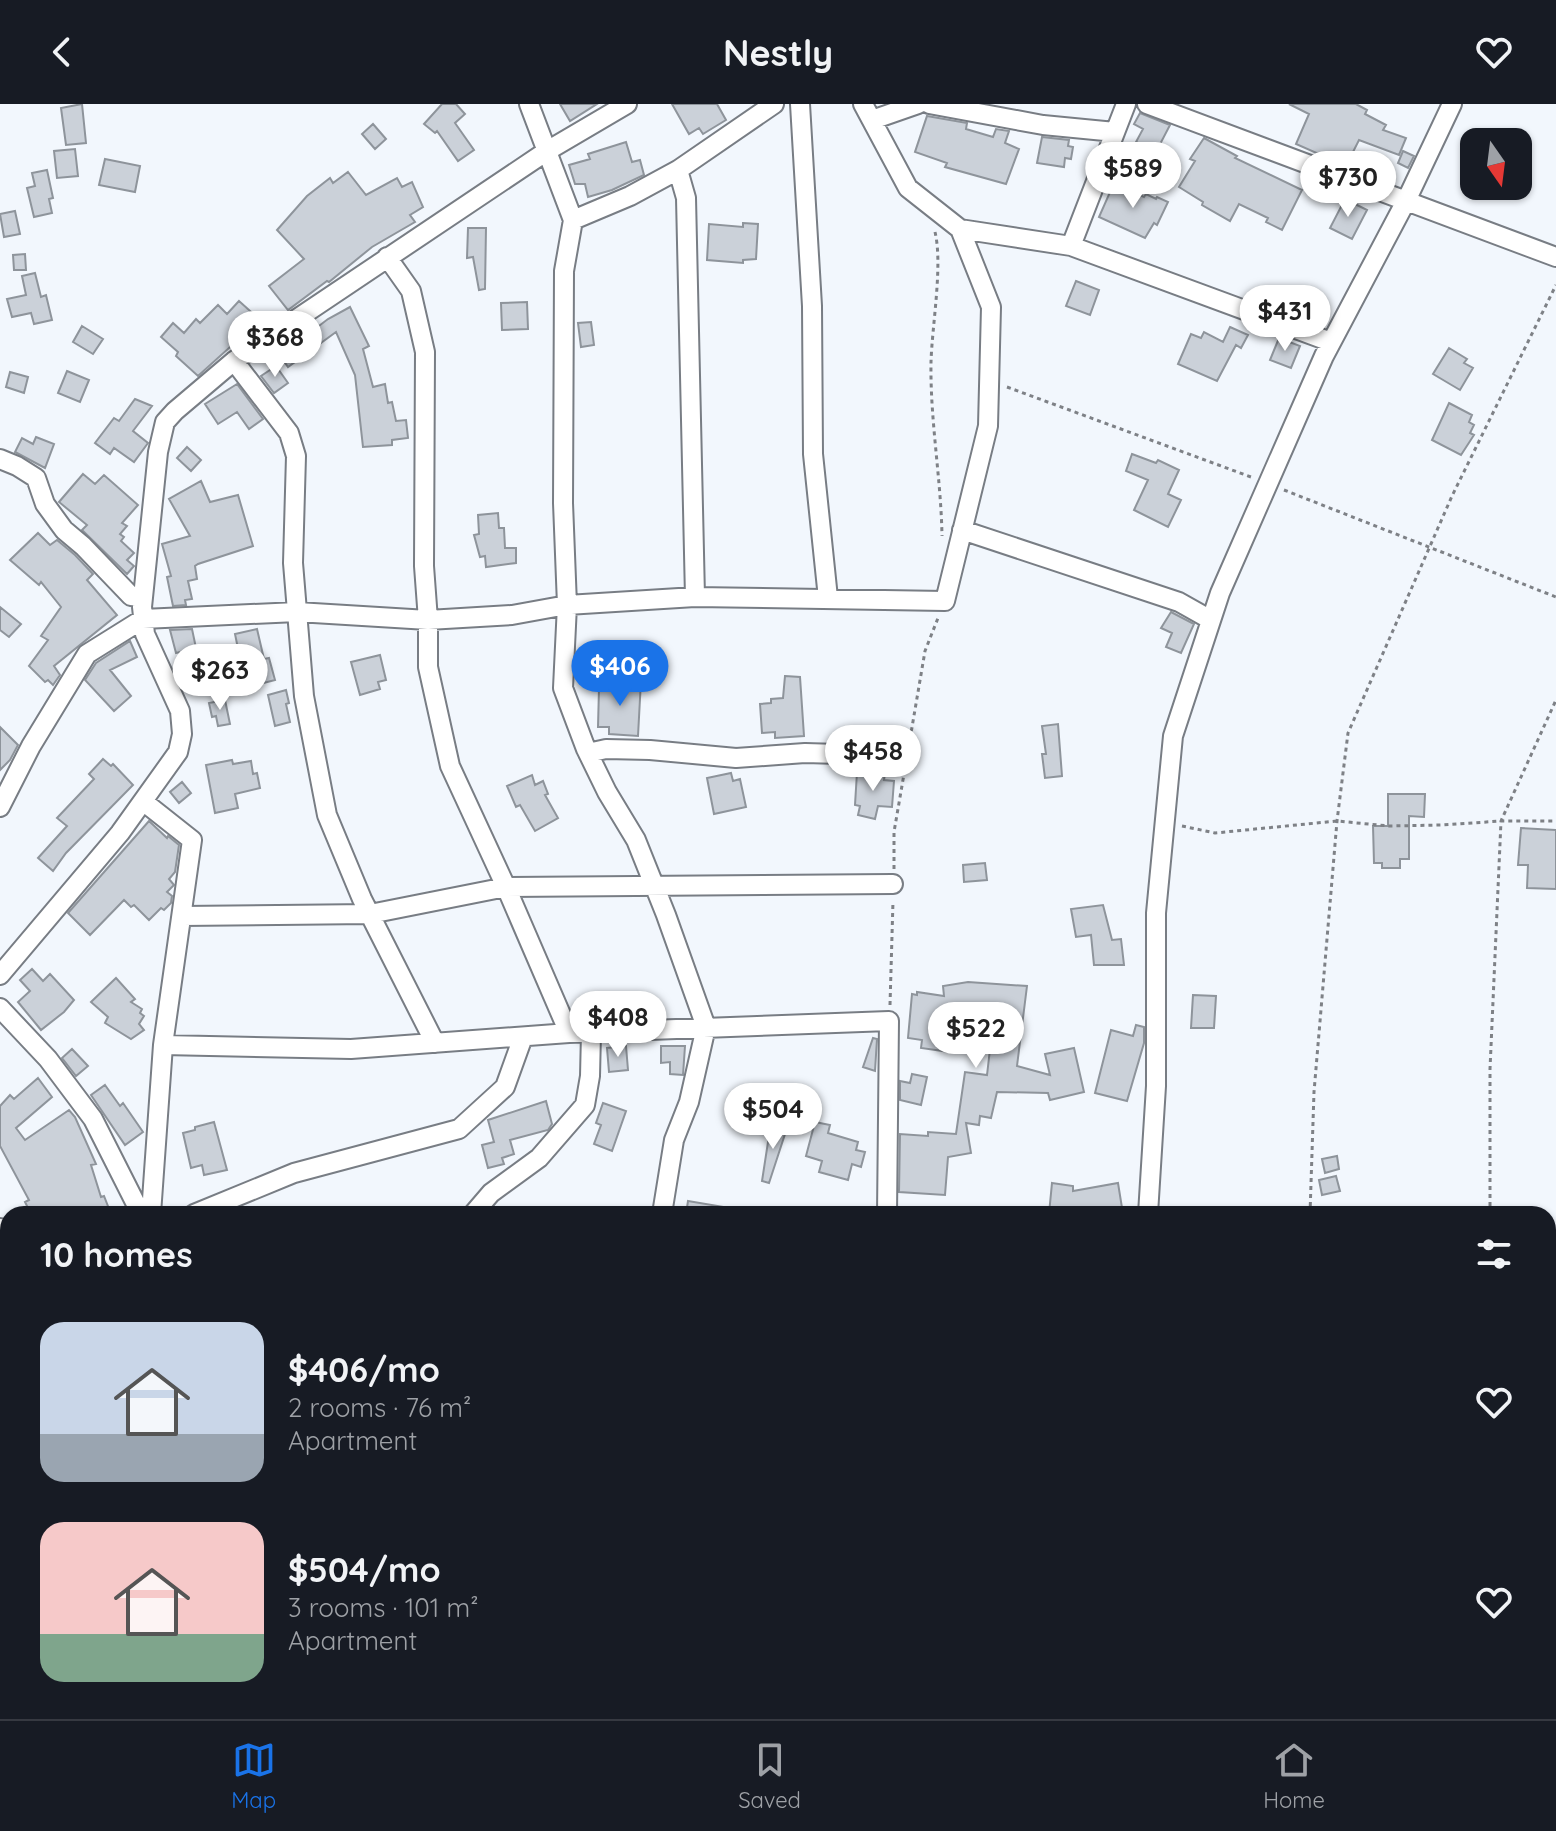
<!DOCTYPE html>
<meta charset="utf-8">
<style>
:root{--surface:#171b24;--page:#242831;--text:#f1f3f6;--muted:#9ea1a6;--line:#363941;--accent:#1a73e8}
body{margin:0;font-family:Quicksand,sans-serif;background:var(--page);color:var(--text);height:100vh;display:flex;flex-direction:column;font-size:30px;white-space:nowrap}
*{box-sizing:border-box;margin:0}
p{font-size:26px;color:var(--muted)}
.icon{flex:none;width:44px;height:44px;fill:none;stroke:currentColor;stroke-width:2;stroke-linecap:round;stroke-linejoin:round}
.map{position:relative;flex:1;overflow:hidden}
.drawer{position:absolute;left:0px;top:1102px;width:1556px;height:514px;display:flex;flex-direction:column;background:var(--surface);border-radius:24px 24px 0 0;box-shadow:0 2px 6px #0004}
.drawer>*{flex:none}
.needle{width:52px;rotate:166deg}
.fabs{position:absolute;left:1460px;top:24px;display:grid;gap:16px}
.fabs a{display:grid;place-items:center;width:72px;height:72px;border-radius:16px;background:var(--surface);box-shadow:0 2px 6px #0004;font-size:40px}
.price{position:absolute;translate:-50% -68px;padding:0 18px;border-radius:28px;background:#fff;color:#222;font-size:26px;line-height:52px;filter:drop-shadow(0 2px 4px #0008)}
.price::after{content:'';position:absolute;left:50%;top:48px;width:24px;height:18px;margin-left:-12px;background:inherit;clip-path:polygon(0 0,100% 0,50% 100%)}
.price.selected{background:var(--accent);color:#fff}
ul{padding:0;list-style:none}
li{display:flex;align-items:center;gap:24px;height:200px;padding:0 40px}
li span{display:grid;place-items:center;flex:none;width:224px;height:160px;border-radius:24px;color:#555}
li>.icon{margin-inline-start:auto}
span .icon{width:96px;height:96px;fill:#fffc;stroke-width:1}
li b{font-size:34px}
h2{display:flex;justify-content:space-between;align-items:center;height:96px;padding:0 40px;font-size:34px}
header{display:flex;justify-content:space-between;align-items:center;height:104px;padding:0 40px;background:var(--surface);font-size:36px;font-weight:700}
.tabs{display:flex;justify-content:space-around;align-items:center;height:112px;border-top:2px solid var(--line);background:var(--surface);font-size:22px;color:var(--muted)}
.tabs a{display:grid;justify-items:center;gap:4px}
.tabs .selected{color:var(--accent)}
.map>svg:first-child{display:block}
.building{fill:#cbd1d9;stroke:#8e949b;stroke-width:2}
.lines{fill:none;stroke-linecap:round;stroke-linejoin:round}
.minor-casing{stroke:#787d84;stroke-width:22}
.path{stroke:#7e8186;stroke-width:3;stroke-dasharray:4 4;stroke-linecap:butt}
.minor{stroke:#fff;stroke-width:18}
</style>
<header><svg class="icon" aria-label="back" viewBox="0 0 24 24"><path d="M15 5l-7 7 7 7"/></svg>Nestly<svg class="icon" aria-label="heart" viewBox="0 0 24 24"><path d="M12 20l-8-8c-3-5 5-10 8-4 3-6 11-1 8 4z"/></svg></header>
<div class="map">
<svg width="1556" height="1615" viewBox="0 0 1556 1615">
<rect width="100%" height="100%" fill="#f2f7fd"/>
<path class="building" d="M 82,0 L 86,39 L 66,41 L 61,4 Z
M 442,0 L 456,0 L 465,10 L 455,19 L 474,46 L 458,57 L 437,27 L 435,29 L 424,20 Z
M 560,0 L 597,0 L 570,17 Z
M 672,0 L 717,0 L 726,16 L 703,30 L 699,24 L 689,30 Z
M 1289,0 L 1356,0 L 1367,6 L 1365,10 L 1386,21 L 1383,26 L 1406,34 L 1399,51 L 1359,36 L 1346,62 L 1296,40 L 1309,10 Z
M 1140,9 L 1170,21 L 1156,48 L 1136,38 L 1143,25 L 1134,20 Z
M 927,12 L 967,19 L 966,25 L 993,33 L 996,25 L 1009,27 L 1005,39 L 1019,45 L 1006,80 L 945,63 L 947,59 L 915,48 Z
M 373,20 L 386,35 L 375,45 L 362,30 Z
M 1042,33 L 1069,36 L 1068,42 L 1073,43 L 1071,55 L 1065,54 L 1064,63 L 1037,59 Z
M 1204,34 L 1237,52 L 1235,54 L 1302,86 L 1282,126 L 1266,118 L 1268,114 L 1239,100 L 1230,117 L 1202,101 L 1203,98 L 1179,83 L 1195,57 L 1190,55 Z
M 626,38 L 632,58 L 640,56 L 644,71 L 612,86 L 588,93 L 585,80 L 575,80 L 569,61 L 590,55 L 588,50 Z
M 75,45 L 78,72 L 57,74 L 54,47 Z
M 1403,47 L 1414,52 L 1408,64 L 1398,59 Z
M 105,55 L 140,62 L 135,88 L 99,81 Z
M 47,66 L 53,94 L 49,95 L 52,109 L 34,113 L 27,84 L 35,82 L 32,69 Z
M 348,68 L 366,91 L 397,74 L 402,83 L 412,78 L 423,103 L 410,111 L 415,118 L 372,143 L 329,178 L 327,177 L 288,206 L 269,182 L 304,155 L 277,126 L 307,92 L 330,74 L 333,79 Z
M 1114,79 L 1144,93 L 1146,90 L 1156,95 L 1157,93 L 1168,98 L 1157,121 L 1154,119 L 1145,134 L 1099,113 Z
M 1345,95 L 1367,106 L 1352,135 L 1330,124 Z
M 15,107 L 20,130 L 4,133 L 0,110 Z
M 743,119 L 758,120 L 756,155 L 743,156 L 743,159 L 707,156 L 709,120 L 743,123 Z
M 468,124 L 486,124 L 485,185 L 479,186 L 473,153 L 467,154 Z
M 25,150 L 26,166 L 14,166 L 13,151 Z
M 35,169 L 41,193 L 46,191 L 52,216 L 34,220 L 31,209 L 12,213 L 7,195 L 26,191 L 22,172 Z
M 1076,177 L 1099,186 L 1090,211 L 1066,202 Z
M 239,197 L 260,216 L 198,272 L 176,252 L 178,248 L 161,233 L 173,219 L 184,229 L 196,215 L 200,219 L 218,201 L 227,210 Z
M 527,198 L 528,225 L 502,226 L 501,199 Z
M 350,203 L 369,242 L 363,245 L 373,283 L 385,280 L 388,299 L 392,298 L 396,317 L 406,316 L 408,334 L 392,336 L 392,341 L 363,343 L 355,271 L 336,228 L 288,263 L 279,250 L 290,244 L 328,215 Z
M 591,218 L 594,241 L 581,243 L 578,219 Z
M 82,222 L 103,235 L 93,250 L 73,238 Z
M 1230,223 L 1248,231 L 1241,244 L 1236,241 L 1217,277 L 1178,260 L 1191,230 L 1201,234 L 1204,228 L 1223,238 Z
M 1279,234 L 1300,242 L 1291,264 L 1270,256 Z
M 1449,244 L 1467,255 L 1464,259 L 1473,264 L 1460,286 L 1433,270 Z
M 276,262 L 288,279 L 274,289 L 261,272 Z
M 67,267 L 89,276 L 80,298 L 58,289 Z
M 10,268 L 28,273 L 24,289 L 6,283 Z
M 237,280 L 263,315 L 249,325 L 237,308 L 218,320 L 205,300 Z
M 135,295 L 152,302 L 133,327 L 148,339 L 134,358 L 114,344 L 110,350 L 95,339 L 114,314 L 119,317 Z
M 1449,299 L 1472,311 L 1469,318 L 1474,321 L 1470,329 L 1474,331 L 1461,351 L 1432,336 Z
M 36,333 L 54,340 L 45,364 L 15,348 L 22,334 L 33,340 Z
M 187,343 L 201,356 L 191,367 L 177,354 Z
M 1132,350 L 1156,359 L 1158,356 L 1179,366 L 1168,390 L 1181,396 L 1168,423 L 1134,406 L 1148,376 L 1126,367 Z
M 83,370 L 95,380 L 104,371 L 138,401 L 122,419 L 127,422 L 120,430 L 124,433 L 121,437 L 134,449 L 127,456 L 134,462 L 127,470 L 82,426 L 87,421 L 59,398 Z
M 201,377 L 210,398 L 238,391 L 253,442 L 198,460 L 195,462 L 197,475 L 188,477 L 192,495 L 185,496 L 186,501 L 173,502 L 167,473 L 171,472 L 162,440 L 190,432 L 169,395 Z
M 498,409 L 499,424 L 504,424 L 505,444 L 516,444 L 516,459 L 486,463 L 485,452 L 480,453 L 474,431 L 479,430 L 478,411 Z
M 38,429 L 50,441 L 57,436 L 75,451 L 93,470 L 87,476 L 117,511 L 54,562 L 60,571 L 53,581 L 48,576 L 45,578 L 29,562 L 48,536 L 41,532 L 61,503 L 41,478 L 39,481 L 10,456 Z
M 0,503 L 21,520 L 9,533 L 0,526 Z
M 1171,508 L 1194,520 L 1181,549 L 1166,543 L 1172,529 L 1161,524 Z
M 192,525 L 196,544 L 176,549 L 170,526 Z
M 257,525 L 264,555 L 269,554 L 275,576 L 241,585 L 237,570 L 243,569 L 235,530 Z
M 130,537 L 137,553 L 110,566 L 131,592 L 114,607 L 85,576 L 96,559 Z
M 380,551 L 386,576 L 378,578 L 380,585 L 360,591 L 351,558 Z
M 785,572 L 800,573 L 804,632 L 775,634 L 775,628 L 762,629 L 760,600 L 771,599 L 771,595 L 783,594 Z
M 614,576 L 641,576 L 638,632 L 609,630 L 609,623 L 598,623 L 599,584 L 614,584 Z
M 286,586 L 289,599 L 286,600 L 290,618 L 275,622 L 268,591 Z
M 225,596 L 230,620 L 218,622 L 216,612 L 212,613 L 209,599 Z
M 1058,620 L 1062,672 L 1045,674 L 1042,650 L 1046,650 L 1042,622 Z
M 0,623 L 18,641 L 10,656 L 0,666 Z
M 103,655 L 111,662 L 113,660 L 133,681 L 66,749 L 53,767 L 38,754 L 67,722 L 57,714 L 94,675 L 89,670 Z
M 232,656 L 233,660 L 251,657 L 253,670 L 257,669 L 260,684 L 235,690 L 238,704 L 215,709 L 206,661 Z
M 857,668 L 885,669 L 884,676 L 894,677 L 892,703 L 878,702 L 875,715 L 858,711 L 860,702 L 855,701 Z
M 731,669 L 733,677 L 740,675 L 746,703 L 714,710 L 707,674 Z
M 532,671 L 535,681 L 543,677 L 548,690 L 545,691 L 558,714 L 535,727 L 520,701 L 516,703 L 507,682 Z
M 182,678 L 191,689 L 179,699 L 170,688 Z
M 1388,690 L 1425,690 L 1424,713 L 1409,712 L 1409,755 L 1400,755 L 1400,764 L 1382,764 L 1382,759 L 1374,759 L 1373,722 L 1388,722 Z
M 149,717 L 167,734 L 168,732 L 179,741 L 175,768 L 169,775 L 174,781 L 167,788 L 172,792 L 171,799 L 164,806 L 161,804 L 149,816 L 134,801 L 131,803 L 124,796 L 90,831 L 68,809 Z
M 1521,724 L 1556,726 L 1556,785 L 1527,784 L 1528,761 L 1518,761 Z
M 985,759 L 987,776 L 964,778 L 963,761 Z
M 1103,801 L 1112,836 L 1121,835 L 1124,861 L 1094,861 L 1091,831 L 1076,833 L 1071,805 Z
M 32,865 L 43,877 L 50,870 L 74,896 L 64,908 L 41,926 L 18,898 L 30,887 L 20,876 Z
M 116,874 L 135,895 L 131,898 L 142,905 L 140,909 L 144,912 L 139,920 L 144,926 L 131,935 L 105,919 L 108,913 L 91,898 Z
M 968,878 L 1027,882 L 1017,962 L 1050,971 L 1045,950 L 1074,944 L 1084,988 L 1050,996 L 1048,989 L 997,988 L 991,1014 L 980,1012 L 979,1021 L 966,1019 L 971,1049 L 948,1053 L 945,1091 L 899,1088 L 900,1030 L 928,1032 L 928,1028 L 956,1030 L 965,968 L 987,971 L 990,945 L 951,941 L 950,948 L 921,944 L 922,936 L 908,934 L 912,890 L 917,891 L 917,888 L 944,892 L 943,882 Z
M 1193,891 L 1216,892 L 1214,924 L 1191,924 Z
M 1136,921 L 1144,923 L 1144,939 L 1127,997 L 1095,989 L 1111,926 L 1133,932 Z
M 873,934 L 877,935 L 875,967 L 863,963 Z
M 626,942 L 628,966 L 609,968 L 607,944 Z
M 661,942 L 685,942 L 683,971 L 670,970 L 670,958 L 661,959 Z
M 72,945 L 88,962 L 76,972 L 62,954 Z
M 912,970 L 927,973 L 921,1001 L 900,996 L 900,977 L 910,979 Z
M 38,974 L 52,993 L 16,1024 L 25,1036 L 69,1006 L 75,1013 L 96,1060 L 91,1061 L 101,1093 L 104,1092 L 111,1110 L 31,1110 L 25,1098 L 29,1096 L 0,1042 L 0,1002 L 10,991 L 14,995 Z
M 105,981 L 120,1002 L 123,999 L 143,1028 L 125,1041 L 91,991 Z
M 546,997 L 552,1020 L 548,1026 L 510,1036 L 514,1050 L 502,1054 L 504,1060 L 488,1064 L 482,1041 L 494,1038 L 488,1016 Z
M 603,999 L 626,1007 L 612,1047 L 594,1040 L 601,1021 L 596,1019 Z
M 214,1018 L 227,1066 L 204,1071 L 202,1061 L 191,1064 L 183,1029 L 195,1026 L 195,1023 Z
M 815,1018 L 830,1021 L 828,1029 L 858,1038 L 856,1046 L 865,1048 L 861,1063 L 852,1060 L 848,1076 L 819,1068 L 822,1057 L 806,1052 Z
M 774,1020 L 787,1024 L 769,1079 L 762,1077 L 768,1038 Z
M 1337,1052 L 1339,1065 L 1325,1069 L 1322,1055 Z
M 1336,1072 L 1340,1087 L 1322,1091 L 1319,1076 Z
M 1052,1079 L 1073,1082 L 1073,1087 L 1118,1079 L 1123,1110 L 1049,1110 Z
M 688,1097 L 724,1103 L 724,1110 L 686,1110 Z"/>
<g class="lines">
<defs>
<path id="minor" d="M 529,0 L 573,116 L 564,167 L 563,399 L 567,501 L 563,584 L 586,645 L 607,688 L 636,736 L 666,811 L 706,923 L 689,998 L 674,1036 L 662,1110
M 800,0 L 812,202 L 813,350 L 828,494
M 863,0 L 908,84 L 960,125
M 929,0 L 1043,21 L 1115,28
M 1147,0 L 1556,153
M 872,16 L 918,0
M 678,66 L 686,94 L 695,493
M 573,116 L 630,92 L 678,66 L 774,0
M 1071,142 L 1331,238
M 387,153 L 411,187 L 425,248 L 424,462 L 428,516 L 428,563 L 450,662 L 506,783 L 569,929 L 889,917 L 887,1110
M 234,257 L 289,329 L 296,352 L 293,459 L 304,592 L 327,711 L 362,795 L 435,939
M 0,355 L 17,362 L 36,374 L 45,400 L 64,426 L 83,442 L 131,492 L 141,493
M 962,426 L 1179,498 L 1211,516
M 588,649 L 606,645 L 650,646 L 736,654 L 805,649 L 907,652
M 144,698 L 192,736 L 163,941
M 0,703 L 31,642 L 87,550 L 143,515 L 297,508 L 428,516 L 512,511 L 567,501 L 695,493 L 945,497 L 988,322 L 991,203 L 960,125 L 1071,142 L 1126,0
M 182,812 L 370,810 L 506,783 L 893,780
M 0,871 L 120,729 L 178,648 L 182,630 L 180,607 L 145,530 L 142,503 L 158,348 L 165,318 L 175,307 L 234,257 L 547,47 L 627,0
M 0,904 L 48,955 L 93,1015 L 141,1110
M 151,1110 L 163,941 L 351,945 L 569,929
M 194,1110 L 294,1069 L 459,1025 L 505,983 L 523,933
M 473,1110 L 491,1089 L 539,1054 L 585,1001 L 590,972 L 591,929
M 1148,1110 L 1156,982 L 1156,809 L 1173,632 L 1220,489 L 1324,252 L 1406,97 L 1452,0
M 0,1124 L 8,1129
M 1548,1167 L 1556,1167
M 1548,1308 L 1556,1308
M 1548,1453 L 1556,1453
M 1548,1584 L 1556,1584
M 331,1608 L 333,1615
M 912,1608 L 913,1615
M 1095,1608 L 1097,1615
M 1238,1608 L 1241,1615
M 673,1615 L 675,1608"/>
</defs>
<use href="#minor" class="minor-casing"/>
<path class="path" d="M 935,128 C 943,161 932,222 931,258 C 930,316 941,374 942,432
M 1007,283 L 1251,373
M 1284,386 L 1556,493
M 910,635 L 925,547 L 938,514
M 1182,722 L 1215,729 L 1337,717 L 1389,722 L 1442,721 L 1501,717 L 1556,717
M 894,765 L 894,728 L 904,670
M 890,901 L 893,797
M 1310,1110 L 1314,988 L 1337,717 L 1348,629 L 1452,392 L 1556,181
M 1490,1110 L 1490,965 L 1501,717 L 1556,596
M 0,1267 L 8,1273
M 0,1372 L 8,1364
M 0,1583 L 8,1600
M 12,1608 L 15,1615
M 1029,1608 L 1031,1615
M 974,1613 L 991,1608
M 40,1615 L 55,1608"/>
<use href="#minor" class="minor"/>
</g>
</svg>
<div class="fabs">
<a><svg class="needle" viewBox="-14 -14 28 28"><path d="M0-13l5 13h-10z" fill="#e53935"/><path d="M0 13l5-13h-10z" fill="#9ea1a6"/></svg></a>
</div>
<b class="price" style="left:1133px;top:106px">$589</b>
<b class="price" style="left:1348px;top:115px">$730</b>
<b class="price" style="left:1285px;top:249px">$431</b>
<b class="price" style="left:275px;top:275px">$368</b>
<b class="price selected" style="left:620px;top:604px">$406</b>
<b class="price" style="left:220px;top:608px">$263</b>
<b class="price" style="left:873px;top:689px">$458</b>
<b class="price" style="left:618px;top:955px">$408</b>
<b class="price" style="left:976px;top:966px">$522</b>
<b class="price" style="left:773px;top:1047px">$504</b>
<section class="drawer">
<h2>10 homes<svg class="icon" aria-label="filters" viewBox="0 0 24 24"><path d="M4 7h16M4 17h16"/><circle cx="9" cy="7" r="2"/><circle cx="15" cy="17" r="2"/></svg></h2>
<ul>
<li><span style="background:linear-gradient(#c9d6e8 70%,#9aa5b1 0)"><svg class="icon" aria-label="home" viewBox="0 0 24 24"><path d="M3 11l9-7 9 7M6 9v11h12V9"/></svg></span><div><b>$406/mo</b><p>2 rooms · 76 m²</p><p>Apartment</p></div><svg class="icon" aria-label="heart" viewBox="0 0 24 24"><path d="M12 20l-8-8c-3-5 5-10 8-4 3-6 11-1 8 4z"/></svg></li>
<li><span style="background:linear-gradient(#f6c9c9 70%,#7fa58c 0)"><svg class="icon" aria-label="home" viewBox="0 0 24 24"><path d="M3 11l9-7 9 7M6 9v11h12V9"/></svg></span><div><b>$504/mo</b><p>3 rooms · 101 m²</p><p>Apartment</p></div><svg class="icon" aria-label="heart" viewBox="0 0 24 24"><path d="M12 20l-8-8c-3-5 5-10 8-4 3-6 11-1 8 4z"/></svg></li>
</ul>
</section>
</div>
<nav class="tabs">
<a class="selected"><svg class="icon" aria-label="map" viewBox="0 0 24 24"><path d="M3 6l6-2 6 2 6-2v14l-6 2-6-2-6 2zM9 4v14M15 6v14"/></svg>Map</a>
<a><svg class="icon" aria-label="saved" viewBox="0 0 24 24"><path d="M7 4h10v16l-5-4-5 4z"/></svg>Saved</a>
<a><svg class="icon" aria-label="home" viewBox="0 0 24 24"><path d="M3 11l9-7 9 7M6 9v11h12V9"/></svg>Home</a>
</nav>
